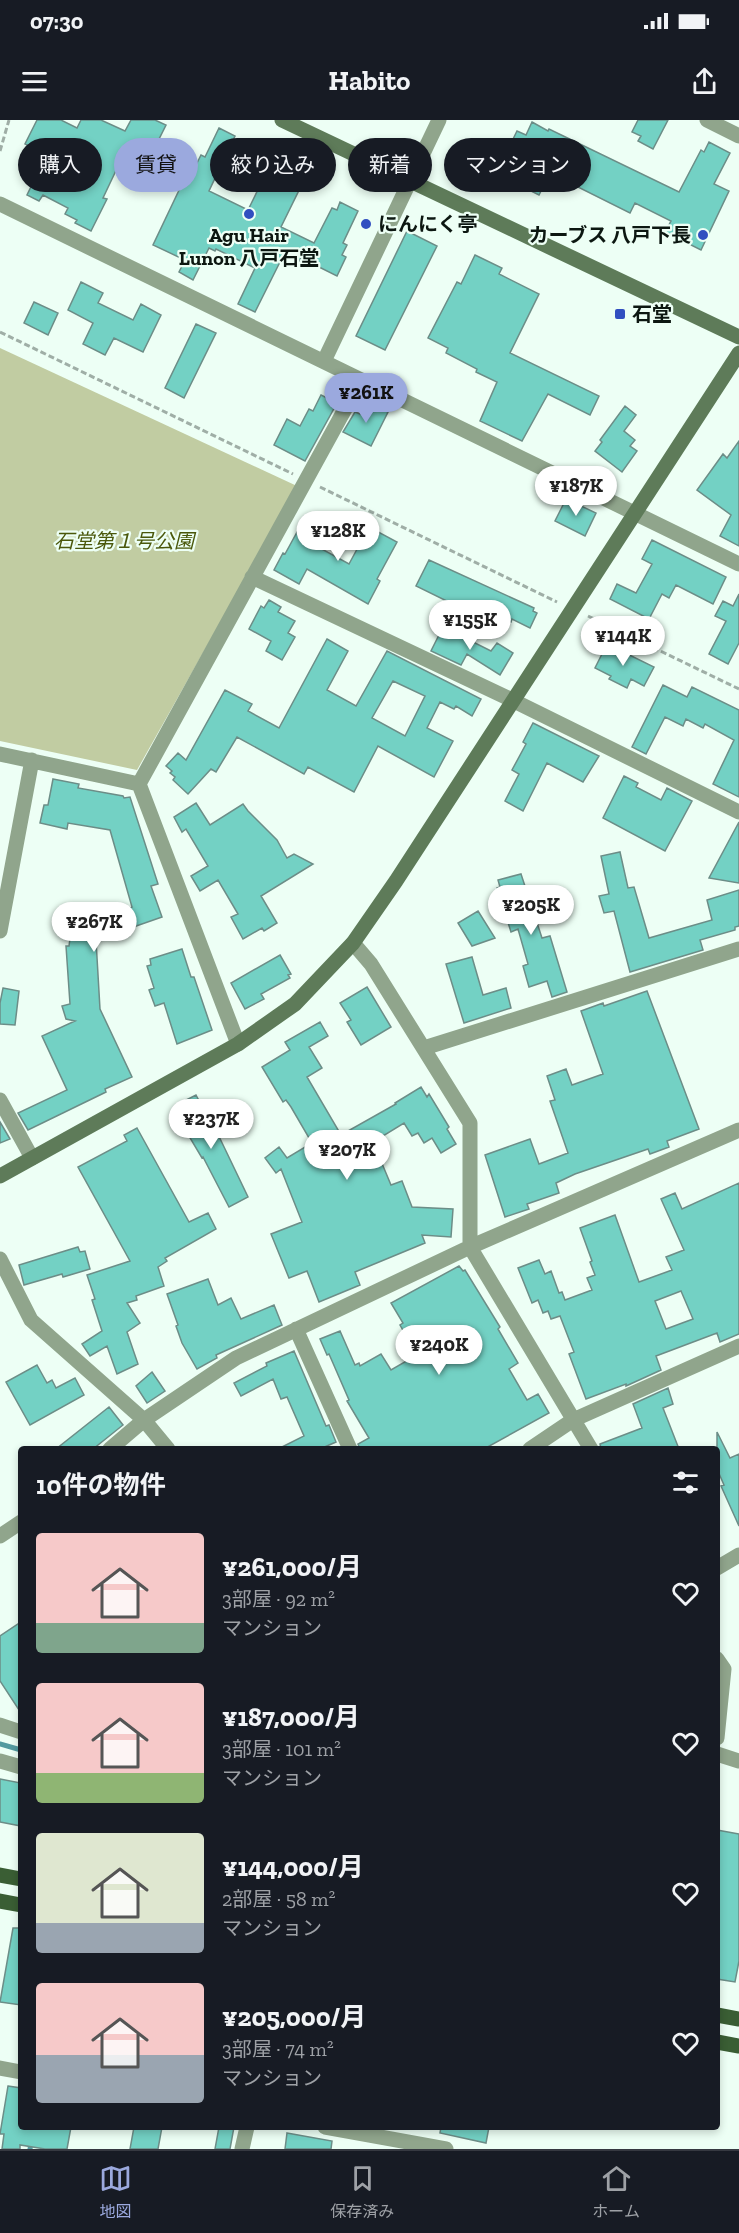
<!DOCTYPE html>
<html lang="ja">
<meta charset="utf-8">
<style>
:root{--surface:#171b24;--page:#20242c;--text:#f1f3f6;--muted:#9ea1a6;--line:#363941;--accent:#9ba9de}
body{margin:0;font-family:"Zilla Slab","Noto Sans JP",serif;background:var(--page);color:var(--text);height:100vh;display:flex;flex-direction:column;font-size:22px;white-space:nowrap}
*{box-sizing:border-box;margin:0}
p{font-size:20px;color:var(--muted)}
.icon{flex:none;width:33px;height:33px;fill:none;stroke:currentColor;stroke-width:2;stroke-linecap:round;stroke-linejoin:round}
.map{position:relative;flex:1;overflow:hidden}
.side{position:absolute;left:18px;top:1326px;width:702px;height:684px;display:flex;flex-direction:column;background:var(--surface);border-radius:6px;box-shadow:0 3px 9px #0003}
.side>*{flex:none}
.banner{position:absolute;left:18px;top:18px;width:704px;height:54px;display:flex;gap:12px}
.price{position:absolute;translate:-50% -51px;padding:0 14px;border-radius:21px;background:#fff;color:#222;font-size:20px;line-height:39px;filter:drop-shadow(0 2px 3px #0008)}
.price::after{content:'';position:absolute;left:50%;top:36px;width:18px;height:14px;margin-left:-9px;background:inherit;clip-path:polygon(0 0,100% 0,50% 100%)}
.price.on{background:var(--accent);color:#111}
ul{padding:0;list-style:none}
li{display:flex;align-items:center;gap:18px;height:150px;padding:0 18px}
li span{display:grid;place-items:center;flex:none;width:168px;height:120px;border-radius:6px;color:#555}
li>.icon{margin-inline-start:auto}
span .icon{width:72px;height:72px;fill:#fffc;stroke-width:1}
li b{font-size:26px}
h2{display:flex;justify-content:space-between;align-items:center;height:72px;padding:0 18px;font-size:26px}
.chip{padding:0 21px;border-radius:27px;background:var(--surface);box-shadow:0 3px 9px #0003;font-size:21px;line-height:54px}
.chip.on{background:var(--accent);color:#111}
.status{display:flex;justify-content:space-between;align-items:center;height:42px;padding:0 30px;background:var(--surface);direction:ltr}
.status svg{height:16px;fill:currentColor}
header{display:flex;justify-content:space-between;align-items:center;height:78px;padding:0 18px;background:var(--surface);font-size:27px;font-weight:700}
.tabs{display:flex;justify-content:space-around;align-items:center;height:84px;border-top:2px solid var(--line);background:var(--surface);font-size:16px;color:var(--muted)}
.tabs a{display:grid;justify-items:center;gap:3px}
.tabs .on{color:var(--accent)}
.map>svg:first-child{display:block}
.green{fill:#c1cca2}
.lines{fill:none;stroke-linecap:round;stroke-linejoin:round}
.stream{stroke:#539ba0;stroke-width:5}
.building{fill:#73d1c4;stroke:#6c8d87;stroke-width:1.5;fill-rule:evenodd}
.path{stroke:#9faea6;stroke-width:3;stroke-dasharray:6 3;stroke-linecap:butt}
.street{stroke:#90a58c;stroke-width:15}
.secondary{stroke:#5e7b59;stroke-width:15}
.primary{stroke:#3a5e34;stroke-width:15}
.poi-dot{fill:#314fc0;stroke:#edfff5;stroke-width:2}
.labels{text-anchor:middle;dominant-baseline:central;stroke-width:4.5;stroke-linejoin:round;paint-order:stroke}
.poi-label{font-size:20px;font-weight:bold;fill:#0c1711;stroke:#edfff5;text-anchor:start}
.park-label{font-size:20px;font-style:italic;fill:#4a580b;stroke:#edfff5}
</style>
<div class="status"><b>07:30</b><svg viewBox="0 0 49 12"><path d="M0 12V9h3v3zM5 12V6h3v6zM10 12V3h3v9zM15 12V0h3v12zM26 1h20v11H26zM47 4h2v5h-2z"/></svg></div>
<header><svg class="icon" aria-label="menu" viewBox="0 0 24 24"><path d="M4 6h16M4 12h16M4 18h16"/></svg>Habito<svg class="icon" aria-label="share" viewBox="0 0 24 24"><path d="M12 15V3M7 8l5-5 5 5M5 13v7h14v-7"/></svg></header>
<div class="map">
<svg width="739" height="2029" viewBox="0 0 739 2029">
<rect width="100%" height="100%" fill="#edfff5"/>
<path class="green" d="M 0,228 L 297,366 L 137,650 L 0,621 Z"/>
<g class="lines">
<path class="stream" d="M 0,1624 L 21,1630
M 30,2029 L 34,2007"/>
</g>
<path class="building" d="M 37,0 L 61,0 L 77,8 L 81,0 L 101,0 L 125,11 L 131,0 L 155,0 L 166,5 L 143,51 L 121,40 L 103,78 L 107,79 L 91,111 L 75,103 L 77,100 L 65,94 L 68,88 L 43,75 L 39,81 L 27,75 L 45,38 L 40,35 L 42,32 L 25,24 Z
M 638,0 L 668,0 L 653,29 L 638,21 L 641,16 L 632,12 Z
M 532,2 L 548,11 L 549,9 L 679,72 L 701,30 L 704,32 L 709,22 L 730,33 L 714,64 L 729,71 L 701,130 L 665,112 L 671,101 L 635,83 L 630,93 L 550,53 L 539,75 L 513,62 L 511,64 L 495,56 L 517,11 L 526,15 Z
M 219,8 L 235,16 L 209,71 L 248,90 L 274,37 L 307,54 L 281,107 L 314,123 L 332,88 L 337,90 L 340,82 L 358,91 L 343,123 L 347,125 L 342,135 L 346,137 L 337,156 L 301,138 L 299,141 L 284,134 L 255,192 L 238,184 L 255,148 L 216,129 L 215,131 L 209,128 L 193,160 L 179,152 L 185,140 L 153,125 L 191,45 L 195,47 L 201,35 L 205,37 Z
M 407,111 L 437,126 L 385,230 L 356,216 Z
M 475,135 L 502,148 L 499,154 L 539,174 L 510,233 L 599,276 L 590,295 L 548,274 L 522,321 L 480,301 L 497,262 L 476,252 L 477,249 L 446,233 L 448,228 L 428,218 L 457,162 L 461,164 Z
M 81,162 L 103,173 L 98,183 L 133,200 L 141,184 L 161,195 L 143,232 L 114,218 L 105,235 L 83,224 L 93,203 L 68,190 Z
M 34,182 L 58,193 L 48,215 L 24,203 Z
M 196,204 L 216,213 L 184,278 L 165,268 Z
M 321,275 L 337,283 L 305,341 L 274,325 L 287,299 L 300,306 L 309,289 L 313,291 Z
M 366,281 L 388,292 L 371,326 L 343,312 L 355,292 L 360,294 Z
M 625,286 L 636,295 L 624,311 L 635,320 L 630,326 L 637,331 L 622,352 L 595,331 L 602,322 L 600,320 Z
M 739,321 L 739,426 L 720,416 L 731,395 L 697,370 L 723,334 L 727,338 Z
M 566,379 L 596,393 L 585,416 L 555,401 Z
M 302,403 L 325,415 L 318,427 L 349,444 L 369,407 L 397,422 L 377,459 L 380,461 L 368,484 L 307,449 L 299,464 L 274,450 L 283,433 L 285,434 Z
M 652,420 L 726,457 L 713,484 L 676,465 L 669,478 L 662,474 L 649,499 L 610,479 L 617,464 L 636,473 L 652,444 L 642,439 Z
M 429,440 L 534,488 L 533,491 L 537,493 L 530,508 L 512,499 L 511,502 L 469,482 L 465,490 L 416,466 Z
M 739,474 L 739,523 L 728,544 L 709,534 L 726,501 L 715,496 L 723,481 L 733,486 Z
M 269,480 L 281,487 L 278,492 L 295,501 L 288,513 L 295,517 L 282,540 L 266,531 L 271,521 L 249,509 L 261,486 L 264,488 Z
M 443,507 L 491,531 L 497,523 L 513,533 L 500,555 L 467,534 L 461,545 L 431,531 Z
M 327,519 L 348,531 L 327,570 L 356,586 L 387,531 L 481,579 L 472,596 L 456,586 L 454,589 L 440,582 L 427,608 L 453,621 L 434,657 L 378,626 L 354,672 L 308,647 L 304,654 L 237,617 L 216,652 L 211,649 L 188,674 L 173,660 L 175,657 L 170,653 L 172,651 L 166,646 L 178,633 L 186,640 L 225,570 L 252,584 L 248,591 L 279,608 ZM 393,561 L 425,576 L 405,616 L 372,598 Z
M 607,524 L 654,547 L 644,566 L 631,559 L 627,568 L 609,559 L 611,556 L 595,548 Z
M 663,565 L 687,577 L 692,567 L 739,590 L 739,677 L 713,664 L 734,620 L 705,604 L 703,608 L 686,599 L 683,606 L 665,597 L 646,634 L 632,627 Z
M 533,603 L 599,636 L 583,662 L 547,643 L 523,691 L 505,681 L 519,654 L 512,650 L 526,624 L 523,622 Z
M 624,656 L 638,663 L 636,667 L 661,680 L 667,668 L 692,681 L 665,731 L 603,698 Z
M 53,659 L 79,664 L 78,668 L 123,676 L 124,678 L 130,677 L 158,764 L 151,766 L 162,797 L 96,820 L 100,889 L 132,957 L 105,969 L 106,972 L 28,1010 L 18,993 L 67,970 L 42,916 L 75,901 L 66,899 L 62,886 L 70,884 L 66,826 L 69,826 L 72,804 L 84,805 L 132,787 L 110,710 L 68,703 L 67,709 L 40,703 L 44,685 L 48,685 Z
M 196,683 L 210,705 L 243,684 L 248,691 L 277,720 L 287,738 L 294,734 L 313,744 L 261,776 L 277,803 L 264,811 L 262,808 L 243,819 L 231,797 L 238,794 L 218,760 L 200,771 L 191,756 L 208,746 L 186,709 L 182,712 L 174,697 Z
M 739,702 L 739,763 L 709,758 Z
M 620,732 L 628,768 L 634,767 L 649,818 L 712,800 L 707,780 L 739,770 L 739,806 L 735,807 L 735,810 L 700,820 L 703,830 L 630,852 L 614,791 L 604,793 L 599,776 L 609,774 L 601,736 Z
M 521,754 L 542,818 L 550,816 L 567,872 L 552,877 L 547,861 L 529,867 L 523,846 L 528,844 L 518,809 L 511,812 L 497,768 L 500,767 L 498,760 Z
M 478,791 L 495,818 L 472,826 L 458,803 Z
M 182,829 L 191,857 L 194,857 L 212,910 L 177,924 L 164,883 L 155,886 L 149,870 L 154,868 L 147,846 L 151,845 L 150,839 Z
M 280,835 L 291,854 L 288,855 L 290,858 L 261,874 L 264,879 L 245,889 L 231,863 Z
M 472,837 L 483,875 L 506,868 L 511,888 L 464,903 L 446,844 Z
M 367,867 L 391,907 L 361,925 L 347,902 L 351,900 L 340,883 Z
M 3,868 L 19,871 L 15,905 L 0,904 L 0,883 Z
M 647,871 L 699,1009 L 667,1021 L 669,1027 L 650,1034 L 648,1029 L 575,1054 L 556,1063 L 559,1073 L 527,1084 L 529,1089 L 505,1097 L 485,1035 L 530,1019 L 539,1044 L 568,1033 L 550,981 L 555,980 L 547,956 L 566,949 L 572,965 L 603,954 L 581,891 L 603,883 L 604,886 Z
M 320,902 L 328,916 L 309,927 L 322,948 L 307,957 L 341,1015 L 396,984 L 395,983 L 421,967 L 427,977 L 429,974 L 449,1007 L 447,1009 L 456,1024 L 441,1033 L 432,1018 L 424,1023 L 418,1013 L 412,1016 L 404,1003 L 373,1022 L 391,1065 L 402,1061 L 412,1087 L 453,1089 L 451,1117 L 422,1115 L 425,1123 L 355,1152 L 360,1165 L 319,1182 L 307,1151 L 289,1158 L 271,1114 L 302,1102 L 281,1049 L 276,1053 L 265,1038 L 279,1027 L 287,1038 L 312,1023 L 291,987 L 286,980 L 283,982 L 262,947 L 290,930 L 285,922 Z
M 196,975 L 212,1005 L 213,1004 L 248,1077 L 229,1087 L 203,1037 L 202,1038 L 177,996 L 180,995 L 176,985 Z
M 0,1002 L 10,1019 L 0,1023 Z
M 137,1008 L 189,1102 L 208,1093 L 216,1109 L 165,1138 L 167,1141 L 158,1147 L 164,1166 L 136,1176 L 137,1180 L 127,1183 L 140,1203 L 127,1212 L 138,1244 L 117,1254 L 107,1226 L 90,1236 L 82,1224 L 102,1211 L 92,1180 L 95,1179 L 87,1155 L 130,1141 L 78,1047 L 127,1021 L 124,1015 Z
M 739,1063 L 739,1214 L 720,1222 L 717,1213 L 656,1236 L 661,1250 L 626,1266 L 626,1264 L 586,1279 L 569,1234 L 574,1232 L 560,1196 L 551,1199 L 548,1191 L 543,1193 L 538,1180 L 532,1183 L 518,1148 L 539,1140 L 545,1154 L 551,1151 L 559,1173 L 562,1172 L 565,1180 L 592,1170 L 587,1158 L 595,1155 L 590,1142 L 592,1141 L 580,1108 L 615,1095 L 639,1162 L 672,1150 L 666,1137 L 684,1130 L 661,1079 L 675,1073 L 682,1089 ZM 681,1171 L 693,1199 L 666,1209 L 655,1181 Z
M 78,1127 L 80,1132 L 85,1131 L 90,1149 L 63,1157 L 62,1154 L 24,1165 L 19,1145 Z
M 459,1146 L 463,1151 L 465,1150 L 500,1207 L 498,1209 L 518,1243 L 509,1249 L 527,1280 L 538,1274 L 549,1293 L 484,1329 L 360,1329 L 358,1324 L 369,1318 L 347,1281 L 349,1280 L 329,1234 L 327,1235 L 320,1219 L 340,1211 L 355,1245 L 359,1243 L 360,1246 L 381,1234 L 391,1250 L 417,1235 L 400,1205 L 403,1203 L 391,1183 Z
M 208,1159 L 218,1185 L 231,1178 L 241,1199 L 274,1185 L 282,1205 L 216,1235 L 217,1238 L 197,1249 L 182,1223 L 176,1206 L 178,1205 L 167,1174 Z
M 294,1231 L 326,1306 L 329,1305 L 336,1322 L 320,1329 L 278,1329 L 304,1316 L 287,1277 L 281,1279 L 273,1259 L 241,1276 L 234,1263 L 267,1246 L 266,1243 Z
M 37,1245 L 47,1263 L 52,1260 L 56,1268 L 75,1258 L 84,1275 L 30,1305 L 6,1262 Z
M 152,1252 L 165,1271 L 147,1283 L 136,1266 Z
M 668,1268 L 673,1284 L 663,1288 L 679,1329 L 601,1329 L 600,1324 L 642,1308 L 633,1284 Z
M 109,1287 L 123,1305 L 93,1329 L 56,1329 Z
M 717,1312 L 730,1338 L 739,1334 L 739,1406 L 721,1366 L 724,1365 L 717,1349 Z
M 21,1502 L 21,1593 L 0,1561 L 0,1516 Z
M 0,1659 L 21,1663 L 21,1706 L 0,1702 Z
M 717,1710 L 739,1714 L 739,1841 L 735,1862 L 717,1859 Z
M 13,1808 L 21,1808 L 21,1885 L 0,1882 Z
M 8,1966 L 21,1968 L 21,2007 L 71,2007 L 67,2029 L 45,2029 L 20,2025 L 20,2029 L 2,2029 L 4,2014 L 0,2014 Z
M 134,2007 L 162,2007 L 158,2029 L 130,2029 Z
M 219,2007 L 234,2007 L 230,2029 L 215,2029 Z
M 441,2007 L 489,2007 L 486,2023 L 440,2013 Z
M 287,2013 L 332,2021 L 331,2029 L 285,2029 Z"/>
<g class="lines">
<path class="path" d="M 0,31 L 9,0
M 0,212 L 293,354
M 320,367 L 557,482
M 588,496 L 739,569"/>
<path class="street" d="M 707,0 L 739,16
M 0,84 L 739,444
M 324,241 L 439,0
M 252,457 L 512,580 L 739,692
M 0,634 L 139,664 L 361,260
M 139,664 L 238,924
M 0,811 L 32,640
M 353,823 L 371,844 L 470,1003 L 470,1127 L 591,1329
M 424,928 L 739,829
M 0,980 L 32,1038
M 0,1139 L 31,1200 L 144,1300 L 168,1329
M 296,1209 L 350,1329
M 110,1329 L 144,1300 L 236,1238 L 470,1127 L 739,1010
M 530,1329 L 573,1300 L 739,1226
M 0,1416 L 21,1402
M 717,1448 L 739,1435
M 717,1539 L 724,1549 L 717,1618
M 0,1605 L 21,1612
M 717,1634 L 739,1641
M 0,1641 L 21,1647
M 0,1948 L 21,1952
M 325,2007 L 446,2029
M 242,2029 L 247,2007"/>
<path class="secondary" d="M 282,0 L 739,217
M 0,1056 L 238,924 L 295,884 L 353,823 L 396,761 L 739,233"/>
<path class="primary" d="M 0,1755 L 21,1759
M 0,1781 L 21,1785
M 717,1895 L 739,1899
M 717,1922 L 739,1926"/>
</g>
<g class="poi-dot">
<circle cx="249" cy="94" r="6"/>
<circle cx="366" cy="104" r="6"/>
<circle cx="703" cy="115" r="6"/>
<rect x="614" y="188" width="12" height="12" rx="3"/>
</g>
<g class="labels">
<g class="poi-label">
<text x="378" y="104">にんにく亭</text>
<text x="249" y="115" text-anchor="middle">Agu Hair<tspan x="249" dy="23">Lunon 八戸石堂</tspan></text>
<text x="691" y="115" text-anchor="end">カーブス 八戸下長</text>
<text x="632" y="194">石堂</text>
</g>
<g class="park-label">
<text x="124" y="421">石堂第１号公園</text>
</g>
</g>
</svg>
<b class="price on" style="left:366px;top:304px">¥261K</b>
<b class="price" style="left:576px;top:397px">¥187K</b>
<b class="price" style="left:338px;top:442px">¥128K</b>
<b class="price" style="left:470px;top:531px">¥155K</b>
<b class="price" style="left:623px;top:547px">¥144K</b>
<b class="price" style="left:531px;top:816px">¥205K</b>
<b class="price" style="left:94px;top:833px">¥267K</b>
<b class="price" style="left:211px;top:1030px">¥237K</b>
<b class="price" style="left:347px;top:1061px">¥207K</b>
<b class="price" style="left:439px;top:1256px">¥240K</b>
<div class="banner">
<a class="chip">購入</a>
<a class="chip on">賃貸</a>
<a class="chip">絞り込み</a>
<a class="chip">新着</a>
<a class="chip">マンション</a>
</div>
<section class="side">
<h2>10件の物件<svg class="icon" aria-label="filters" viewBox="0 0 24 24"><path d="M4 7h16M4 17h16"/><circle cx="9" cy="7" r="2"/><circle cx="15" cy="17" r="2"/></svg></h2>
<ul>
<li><span style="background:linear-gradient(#f6c9c9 75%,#7fa58c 0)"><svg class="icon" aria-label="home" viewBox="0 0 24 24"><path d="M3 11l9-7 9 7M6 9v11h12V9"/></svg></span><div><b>¥261,000/月</b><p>3部屋 · 92 m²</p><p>マンション</p></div><svg class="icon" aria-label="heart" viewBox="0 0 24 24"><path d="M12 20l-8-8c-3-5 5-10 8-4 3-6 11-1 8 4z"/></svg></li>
<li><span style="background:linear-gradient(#f6c9c9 75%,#8fb573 0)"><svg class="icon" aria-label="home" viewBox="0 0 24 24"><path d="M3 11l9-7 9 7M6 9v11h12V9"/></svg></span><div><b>¥187,000/月</b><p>3部屋 · 101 m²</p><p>マンション</p></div><svg class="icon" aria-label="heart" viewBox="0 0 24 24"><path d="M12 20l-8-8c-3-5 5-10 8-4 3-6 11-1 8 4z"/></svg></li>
<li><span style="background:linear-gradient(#dfe7d0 75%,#9aa5b1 0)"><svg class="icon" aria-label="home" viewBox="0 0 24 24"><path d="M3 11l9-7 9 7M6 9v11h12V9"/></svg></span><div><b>¥144,000/月</b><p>2部屋 · 58 m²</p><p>マンション</p></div><svg class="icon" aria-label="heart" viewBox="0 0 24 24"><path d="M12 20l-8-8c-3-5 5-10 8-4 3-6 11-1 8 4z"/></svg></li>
<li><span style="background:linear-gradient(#f6c9c9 60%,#9aa5b1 0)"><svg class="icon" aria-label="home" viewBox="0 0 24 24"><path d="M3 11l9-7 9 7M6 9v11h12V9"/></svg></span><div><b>¥205,000/月</b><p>3部屋 · 74 m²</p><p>マンション</p></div><svg class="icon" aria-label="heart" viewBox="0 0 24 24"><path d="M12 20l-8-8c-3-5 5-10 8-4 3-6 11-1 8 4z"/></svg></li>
</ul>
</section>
</div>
<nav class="tabs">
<a class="on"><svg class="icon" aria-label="map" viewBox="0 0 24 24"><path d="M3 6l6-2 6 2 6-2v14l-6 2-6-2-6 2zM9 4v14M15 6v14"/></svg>地図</a>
<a><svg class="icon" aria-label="saved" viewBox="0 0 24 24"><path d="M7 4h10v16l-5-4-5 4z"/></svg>保存済み</a>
<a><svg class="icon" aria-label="home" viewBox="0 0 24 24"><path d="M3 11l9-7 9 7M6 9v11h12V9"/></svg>ホーム</a>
</nav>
